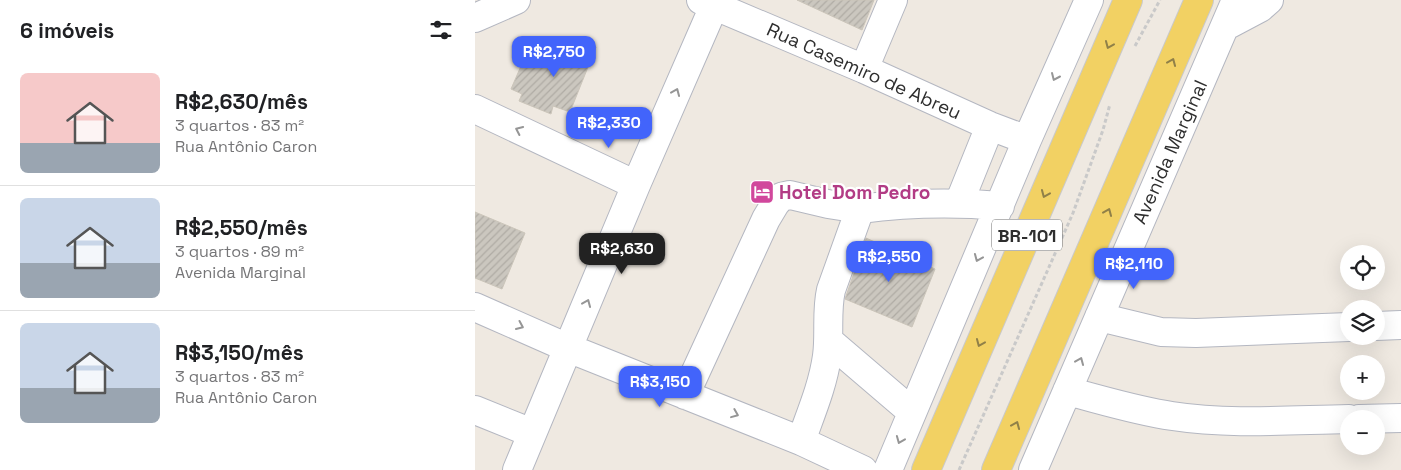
<!DOCTYPE html>
<html lang="pt">
<meta charset="utf-8">
<style>
:root{--surface:#fff;--page:#f2f2f2;--text:#202124;--muted:#757577;--line:#e0e0e0;--accent:#4264fb}
body{margin:0;font-family:"Space Grotesk",sans-serif;background:var(--page);color:var(--text);height:100vh;display:flex;flex-direction:column;font-size:19px;white-space:nowrap}
*{box-sizing:border-box;margin:0}
p{font-size:16px;color:var(--muted)}
.icon{flex:none;width:28px;height:28px;fill:none;stroke:currentColor;stroke-width:2;stroke-linecap:round;stroke-linejoin:round}
.map{position:relative;flex:1;overflow:hidden}
.drawer{display:flex;flex-direction:column;background:var(--surface);width:475px}
.drawer>*{flex:none}
.tools{position:absolute;left:865px;top:245px;display:grid;gap:10px}
.tools a{display:grid;place-items:center;width:45px;height:45px;border-radius:50%;background:var(--surface);box-shadow:0 5px 20px #0002;font-size:25px}
.price{position:absolute;translate:-50% -42px;padding:0 11px;border-radius:10px;background:var(--accent);color:#fff;font-size:16px;line-height:32px;filter:drop-shadow(0 1px 2px #0008)}
.price::after{content:'';position:absolute;left:50%;top:30px;width:15px;height:11px;margin-left:-8px;background:inherit;clip-path:polygon(0 0,100% 0,50% 100%)}
.price.active{background:#222;color:#fff}
ul{padding:0;list-style:none}
li{display:flex;align-items:center;gap:15px;height:125px;padding:0 20px}
li+li{border-top:1px solid var(--line)}
li span{display:grid;place-items:center;flex:none;width:140px;height:100px;border-radius:8px;color:#555}
li>.icon{margin-inline-start:auto}
span .icon{width:60px;height:60px;fill:#fffc;stroke-width:1}
li b{font-size:21px}
h2{display:flex;justify-content:space-between;align-items:center;height:60px;padding:0 20px;font-size:21px}
main{display:flex;flex:1;min-height:0}
.map>svg:first-child{display:block}
.building{fill:url(#building-hatch);stroke:#cbc5ba}
.lines{fill:none;stroke-linecap:round;stroke-linejoin:round}
.minor-casing{stroke:#b4b7c1;stroke-width:30}
.major-casing{stroke:#c9c9c9;stroke-width:30}
.path{stroke:#c9c9c9;stroke-width:3;stroke-dasharray:4 2.5;stroke-linecap:butt}
.minor{stroke:#fff;stroke-width:28}
.major{stroke:#f2d163;stroke-width:28}
.oneway{stroke:#908048}
.oneway2{stroke:#969696}
.labels{text-anchor:middle;dominant-baseline:central;stroke-width:4.5;stroke-linejoin:round;paint-order:stroke}
.shield{fill:#fff;stroke:#6d6d6d;stroke-width:1}
.shield-label{font-size:18px;font-weight:bold;fill:#2e2e2e}
.street-label{font-size:19px;fill:#2e2e2e;stroke:#fff}
.hotel-label{font-size:19px;font-weight:bold;fill:#b23c85;stroke:#fff;text-anchor:start}
</style>
<main>
<section class="drawer">
<h2>6 imóveis<svg class="icon" aria-label="filters" viewBox="0 0 24 24"><path d="M4 7h16M4 17h16"/><circle cx="9" cy="7" r="2"/><circle cx="15" cy="17" r="2"/></svg></h2>
<ul>
<li><span style="background:linear-gradient(#f6c9c9 70%,#9aa5b1 0)"><svg class="icon" aria-label="home" viewBox="0 0 24 24"><path d="M3 11l9-7 9 7M6 9v11h12V9"/></svg></span><div><b>R$2,630/mês</b><p>3 quartos · 83 m²</p><p>Rua Antônio Caron</p></div></li>
<li><span style="background:linear-gradient(#c9d6e8 65%,#9aa5b1 0)"><svg class="icon" aria-label="home" viewBox="0 0 24 24"><path d="M3 11l9-7 9 7M6 9v11h12V9"/></svg></span><div><b>R$2,550/mês</b><p>3 quartos · 89 m²</p><p>Avenida Marginal</p></div></li>
<li><span style="background:linear-gradient(#c9d6e8 65%,#9aa5b1 0)"><svg class="icon" aria-label="home" viewBox="0 0 24 24"><path d="M3 11l9-7 9 7M6 9v11h12V9"/></svg></span><div><b>R$3,150/mês</b><p>3 quartos · 83 m²</p><p>Rua Antônio Caron</p></div></li>
</ul>
</section>
<div class="map">
<svg width="926" height="470" viewBox="0 0 926 470">
<defs>
<pattern id="building-hatch" width="6" height="6" patternUnits="userSpaceOnUse" patternTransform="scale(1.25)"><rect width="6" height="6" fill="#cbc7bf"/><path d="M-1 1l2-2M0 6l6-6M5 7l2-2" fill="none" stroke="#afaba4"/></pattern>
</defs>
<rect width="100%" height="100%" fill="#efe9e1"/>
<path class="building" d="M 322,0 L 399,0 L 387,30 Z
M 105,40 L 121,47 L 95,112 L 78,106 L 76,114 L 44,101 L 47,94 L 36,89 L 46,66 L 54,68 L 60,54 L 67,55 L 78,53 L 83,43 L 101,50 Z
M 0,212 L 50,233 L 27,289 L 0,278 Z
M 391,238 L 460,269 L 437,327 L 370,299 Z"/>
<g class="lines">
<defs>
<path id="minor" d="M 226,0 L 389,69 L 515,126 L 552,140
M 0,18 L 41,0
M 751,26 L 785,8 L 794,0
M 389,69 L 418,0
M 0,109 L 161,185
M 484,203 L 515,126
M 385,209 C 432,203 478,202 525,206
M 0,307 L 93,348 L 326,441 L 388,470
M 624,317 L 686,332 L 721,333 L 874,327
M 901,326 L 926,325
M 354,341 L 437,412
M 592,391 C 627,400 662,411 697,416 C 755,425 815,420 874,419
M 210,395 L 291,219 L 300,204 L 306,197 L 315,195 L 353,204 L 385,209 L 356,290 C 351,311 355,334 352,356 C 348,385 336,413 326,441
M 0,410 L 57,433
M 884,419 L 926,418
M 42,470 L 161,185 L 239,6
M 413,470 L 552,140 L 614,0
M 558,470 L 761,0"/>
<path id="major" d="M 451,470 L 653,0
M 521,470 L 724,0"/>
</defs>
<use href="#minor" class="minor-casing"/>
<use href="#major" class="major-casing"/>
<path class="path" d="M 660,46 L 685,0
M 484,470 L 598,213 L 628,130 L 635,104"/>
<use href="#minor" class="minor"/>
<use href="#major" class="major"/>
</g>
<defs><path id="oneway-chevron" d="M-2-3.5L2.5 0L-2 3.5" fill="none" stroke-width="1.6" stroke-linecap="round" stroke-linejoin="round" transform="scale(1.25)"/></defs>
<g class="oneway">
<use href="#oneway-chevron" transform="translate(634 45) rotate(113)"/>
<use href="#oneway-chevron" transform="translate(697 62) rotate(-67)"/>
<use href="#oneway-chevron" transform="translate(570 194) rotate(113)"/>
<use href="#oneway-chevron" transform="translate(633 212) rotate(-67)"/>
<use href="#oneway-chevron" transform="translate(505 343) rotate(113)"/>
<use href="#oneway-chevron" transform="translate(541 425) rotate(-67)"/>
</g>
<g class="oneway2">
<use href="#oneway-chevron" transform="translate(580 77) rotate(114)"/>
<use href="#oneway-chevron" transform="translate(201 92) rotate(-67)"/>
<use href="#oneway-chevron" transform="translate(44 130) rotate(-155)"/>
<use href="#oneway-chevron" transform="translate(503 258) rotate(113)"/>
<use href="#oneway-chevron" transform="translate(112 303) rotate(-67)"/>
<use href="#oneway-chevron" transform="translate(45 326) rotate(24)"/>
<use href="#oneway-chevron" transform="translate(605 361) rotate(-67)"/>
<use href="#oneway-chevron" transform="translate(260 414) rotate(22)"/>
<use href="#oneway-chevron" transform="translate(425 440) rotate(112)"/>
</g>
<defs>
<symbol id="hotel-square" viewBox="-11 -11 22 22"><rect x="-9" y="-9" width="18" height="18" rx="4" fill="#d1479c" stroke="#fff"/><path d="M-6-4.5h1.5V1H6V5H4.5V3h-9V5H-6ZM-4 0a1.8 1.8 0 1 1 3.6 0ZM.5 0V-2.5h3Q6-2.5 6 0Z" fill="#fff"/></symbol>
</defs>
<g fill-rule="evenodd">
<use href="#hotel-square" x="273" y="178" width="28" height="28"/>
</g>
<g class="labels">
<rect class="shield" x="517" y="219.5" width="70" height="31" rx="4"/>
<g class="shield-label">
<text x="552" y="235">BR-101</text>
</g>
<g class="street-label">
<text transform="translate(389 71) rotate(24)">Rua Casemiro de Abreu</text>
<text transform="translate(695 152) rotate(-66)">Avenida Marginal</text>
</g>
<g class="hotel-label">
<text x="304" y="192">Hotel Dom Pedro</text>
</g>
</g>
</svg>
<div class="tools">
<a><svg class="icon" aria-label="locate" viewBox="0 0 24 24"><circle cx="12" cy="12" r="6"/><path d="M12 2v4M12 18v4M2 12h4M18 12h4"/></svg></a>
<a><svg class="icon" aria-label="layers" viewBox="0 0 24 24"><path d="M12 4l9 5-9 5-9-5zM3 14l9 5 9-5"/></svg></a>
<a>+</a>
<a>−</a>
</div>
<b class="price" style="left:79px;top:78px">R$2,750</b>
<b class="price" style="left:134px;top:149px">R$2,330</b>
<b class="price active" style="left:147px;top:275px">R$2,630</b>
<b class="price" style="left:414px;top:283px">R$2,550</b>
<b class="price" style="left:659px;top:290px">R$2,110</b>
<b class="price" style="left:185px;top:408px">R$3,150</b>
</div>
</main>
